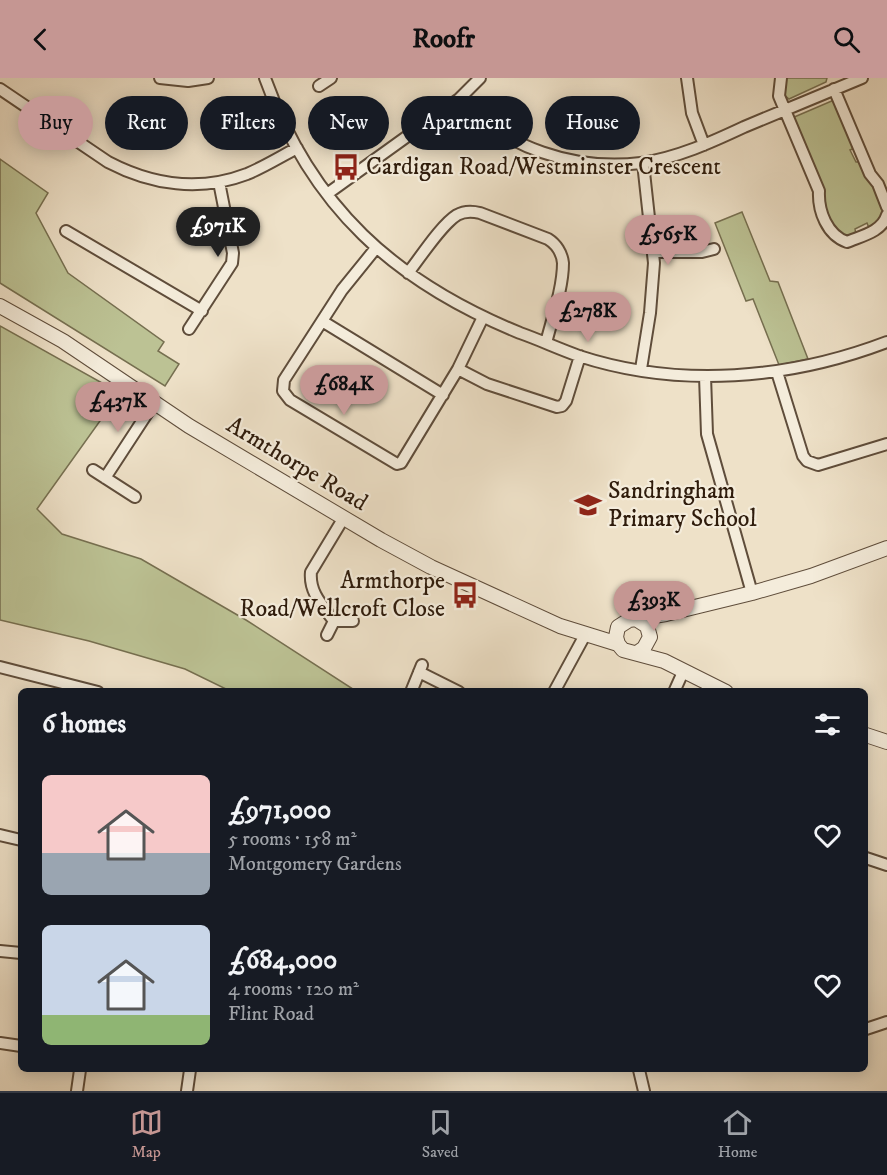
<!DOCTYPE html>
<meta charset="utf-8">
<style>
:root{--surface:#171b24;--page:#20242c;--text:#f1f3f6;--muted:#9ea1a6;--line:#363941;--accent:#c59692}
body{margin:0;font-family:"IM FELL DW Pica",serif;background:var(--page);color:var(--text);height:100vh;display:flex;flex-direction:column;font-size:22px;white-space:nowrap}
*{box-sizing:border-box;margin:0}
p{font-size:20px;color:var(--muted)}
.icon{flex:none;width:33px;height:33px;fill:none;stroke:currentColor;stroke-width:2;stroke-linecap:round;stroke-linejoin:round}
.map{position:relative;flex:1;overflow:hidden}
.details{position:absolute;left:18px;top:610px;width:850px;height:384px;display:flex;flex-direction:column;background:var(--surface);border-radius:9px;box-shadow:0 3px 15px #0003}
.details>*{flex:none}
.guide{position:absolute;left:18px;top:18px;width:852px;height:54px;display:flex;gap:12px}
.price{position:absolute;translate:-50% -51px;padding:0 14px;border-radius:21px;background:var(--accent);color:#111;font-size:20px;line-height:39px;filter:drop-shadow(0 2px 3px #0008)}
.price::after{content:'';position:absolute;left:50%;top:36px;width:18px;height:14px;margin-left:-9px;background:inherit;clip-path:polygon(0 0,100% 0,50% 100%)}
.price.selected{background:#222;color:#fff}
ul{padding:0;list-style:none}
li{display:flex;align-items:center;gap:18px;height:150px;padding:0 24px}
li span{display:grid;place-items:center;flex:none;width:168px;height:120px;border-radius:9px;color:#555}
li>.icon{margin-inline-start:auto}
span .icon{width:72px;height:72px;fill:#fffc;stroke-width:1}
li b{font-size:26px}
h2{display:flex;justify-content:space-between;align-items:center;height:72px;padding:0 24px;font-size:26px}
.chip{padding:0 21px;border-radius:27px;background:var(--surface);box-shadow:0 3px 15px #0003;font-size:21px;line-height:54px}
.chip.selected{background:var(--accent);color:#111}
header{display:flex;justify-content:space-between;align-items:center;height:78px;padding:0 24px;background:var(--accent);color:#111;font-size:27px;font-weight:700}
.dock{display:flex;justify-content:space-around;align-items:center;height:84px;border-top:2px solid var(--line);background:var(--surface);font-size:16px;color:var(--muted)}
.dock a{display:grid;justify-items:center;gap:3px}
.dock .selected{color:var(--accent)}
.map>svg:first-child{display:block}
.green{fill:#bcc294;stroke:#766f50;stroke-width:1.5}
.lines{fill:none;stroke-linecap:round;stroke-linejoin:round}
.minor-casing{stroke:#5f4d3b;stroke-width:14}
.tertiary-casing{stroke:#5f4d3b;stroke-width:16}
.minor{stroke:#f4ecdb;stroke-width:10}
.tertiary{stroke:#f4ecdb;stroke-width:14}
.labels{text-anchor:middle;dominant-baseline:central;stroke-width:4.5;stroke-linejoin:round;paint-order:stroke}
.poi-label{font-size:24px;fill:#2f1c0c;stroke:#f4ecdb;text-anchor:start}
.street-label{font-size:24px;fill:#2f1c0c;stroke:#f4ecdb}
</style>
<header><svg class="icon" aria-label="back" viewBox="0 0 24 24"><path d="M15 5l-7 7 7 7"/></svg>Roofr<svg class="icon" aria-label="search" viewBox="0 0 24 24"><circle cx="10" cy="10" r="6"/><path d="M15 15l6 6"/></svg></header>
<div class="map">
<svg width="887" height="1013" viewBox="0 0 887 1013">
<rect width="100%" height="100%" fill="#eee1c8"/>
<filter id="stains"><feTurbulence type="fractalNoise" baseFrequency=".00333" numOctaves="4"/><feColorMatrix values="0 0 0 0 .2 0 0 0 0 .09 0 0 0 0 .02 0 0 0 .5 -.17"/></filter>
<radialGradient id="worn" r=".72"><stop offset=".6" stop-color="#630" stop-opacity="0"/><stop offset="1" stop-color="#630" stop-opacity=".3"/></radialGradient>
<path class="green" d="M 784,0 L 827,0 L 826,4 L 789,21 L 782,15 Z
M 834,22 L 855,70 L 850,72 L 856,84 L 860,84 C 871,101 883,119 884,140 L 869,150 L 867,145 L 855,151 L 856,157 L 849,160 L 834,152 L 792,40 Z
M 0,81 L 48,115 L 36,135 L 68,195 L 164,264 L 158,273 L 179,286 L 165,308 L 0,205 Z
M 742,134 L 770,203 L 778,204 L 808,281 L 779,287 L 753,221 L 746,223 L 715,145 Z
M 0,248 L 120,315 L 37,431 L 62,456 L 141,481 L 246,542 L 356,613 L 230,613 L 185,591 L 89,563 L 0,542 Z"/>
<g class="lines">
<defs>
<path id="minor" d="M 160,0 L 188,3 L 208,0
M 265,0 C 311,129 395,204 520,255 C 540,262 559,271 579,278 C 680,311 790,301 887,264
M 687,0 L 692,35 L 704,67
M 781,0 L 779,18 L 819,113 C 818,133 827,157 847,164 C 861,158 882,154 887,137
M 319,8 L 331,0
M 0,11 L 108,84 C 152,107 200,114 247,96 C 264,89 280,79 297,70
M 834,11 L 870,96 L 878,106 L 887,129
M 459,21 C 506,70 574,93 641,85 C 677,80 712,64 744,49 C 783,33 823,16 862,0
M 327,116 L 459,21 L 480,0
M 66,153 L 202,233
M 376,170 L 342,212 L 284,302 L 283,313 L 290,322 L 397,386 L 401,385 L 458,291 L 483,239
M 653,174 L 702,174 L 714,171
M 408,195 C 420,180 441,147 457,137 C 464,133 472,133 480,135 L 548,161 C 556,166 562,175 563,185 C 563,210 552,241 546,265
M 322,243 L 443,317
M 189,251 L 232,185 L 233,175 L 219,104
M 458,291 L 487,306 L 557,329 L 562,328 L 566,323 L 580,278
M 641,291 L 650,235 L 654,185 L 643,85
M 777,294 L 803,378 L 807,383 L 818,387 L 887,366
M 705,298 L 707,356 L 752,515
M 93,392 L 135,419
M 105,400 L 154,325
M 334,543 C 322,527 309,514 311,494 L 343,441
M 327,557 L 334,543 L 353,543
M 0,589 L 98,614
M 419,594 L 459,614
M 411,614 L 422,587
M 554,614 L 585,557
M 674,614 L 683,594
M 0,757 L 21,762
M 866,780 L 887,787
M 0,873 L 21,875
M 866,951 L 887,944
M 0,965 L 21,968
M 639,992 L 644,1013
M 77,1013 L 80,992
M 187,1013 L 190,992"/>
<path id="tertiary" d="M 0,228 L 63,263 L 189,348 L 381,462 L 431,489 L 560,548 L 618,566
M 636,541 L 647,548 L 650,559 L 644,570 L 637,575
M 726,614 L 664,583 L 623,572 L 618,566 L 616,559 L 618,549 L 629,542 L 666,536 L 752,515 L 811,498 L 887,470
M 866,657 L 887,664"/>
</defs>
<use href="#minor" class="minor-casing"/>
<use href="#tertiary" class="tertiary-casing"/>
<use href="#minor" class="minor"/>
<use href="#tertiary" class="tertiary"/>
</g>
<defs>
<symbol id="bus-bare" viewBox="-9 -9 18 18"><path d="M-5-6H5V4H4V6H2V4H-2V6H-4V4H-5ZM-3.5-4V0h7V-4ZM-3.5 1.2v1.5H-2V1.2ZM2 1.2v1.5H3.5V1.2Z" fill="#8f2418" stroke="#f4ecdb" stroke-width="2.5" paint-order="stroke"/></symbol>
<symbol id="school-bare" viewBox="-9 -9 18 18"><path d="M0-5L7-2L0 1L-7-2ZM-4 1L0 2.5L4 1V4Q0 6-4 4Z" fill="#8f2418" stroke="#f4ecdb" stroke-width="2.5" paint-order="stroke"/></symbol>
</defs>
<g fill-rule="evenodd">
<use href="#bus-bare" x="327" y="70" width="38" height="38"/>
<use href="#school-bare" x="569" y="408" width="38" height="38"/>
<use href="#bus-bare" x="446" y="498" width="38" height="38"/>
</g>
<g class="labels">
<g class="poi-label">
<text x="366" y="89">Cardigan Road/Westminster Crescent</text>
<text x="608" y="413">Sandringham<tspan x="608" dy="28">Primary School</tspan></text>
<text x="445" y="503" text-anchor="end">Armthorpe<tspan x="445" dy="28">Road/Wellcroft Close</tspan></text>
</g>
<g class="street-label">
<text transform="translate(297 386) rotate(31)">Armthorpe Road</text>
</g>
</g>
<rect width="100%" height="100%" filter="url(#stains)"/>
<rect width="100%" height="100%" fill="url(#worn)"/>
</svg>
<b class="price selected" style="left:218px;top:180px">£971K</b>
<b class="price" style="left:668px;top:188px">£565K</b>
<b class="price" style="left:588px;top:265px">£278K</b>
<b class="price" style="left:344px;top:338px">£684K</b>
<b class="price" style="left:118px;top:355px">£437K</b>
<b class="price" style="left:654px;top:554px">£393K</b>
<div class="guide">
<a class="chip selected">Buy</a>
<a class="chip">Rent</a>
<a class="chip">Filters</a>
<a class="chip">New</a>
<a class="chip">Apartment</a>
<a class="chip">House</a>
</div>
<section class="details">
<h2>6 homes<svg class="icon" aria-label="filters" viewBox="0 0 24 24"><path d="M4 7h16M4 17h16"/><circle cx="9" cy="7" r="2"/><circle cx="15" cy="17" r="2"/></svg></h2>
<ul>
<li><span style="background:linear-gradient(#f6c9c9 65%,#9aa5b1 0)"><svg class="icon" aria-label="home" viewBox="0 0 24 24"><path d="M3 11l9-7 9 7M6 9v11h12V9"/></svg></span><div><b>£971,000</b><p>5 rooms · 158 m²</p><p>Montgomery Gardens</p></div><svg class="icon" aria-label="heart" viewBox="0 0 24 24"><path d="M12 20l-8-8c-3-5 5-10 8-4 3-6 11-1 8 4z"/></svg></li>
<li><span style="background:linear-gradient(#c9d6e8 75%,#8fb573 0)"><svg class="icon" aria-label="home" viewBox="0 0 24 24"><path d="M3 11l9-7 9 7M6 9v11h12V9"/></svg></span><div><b>£684,000</b><p>4 rooms · 120 m²</p><p>Flint Road</p></div><svg class="icon" aria-label="heart" viewBox="0 0 24 24"><path d="M12 20l-8-8c-3-5 5-10 8-4 3-6 11-1 8 4z"/></svg></li>
</ul>
</section>
</div>
<nav class="dock">
<a class="selected"><svg class="icon" aria-label="map" viewBox="0 0 24 24"><path d="M3 6l6-2 6 2 6-2v14l-6 2-6-2-6 2zM9 4v14M15 6v14"/></svg>Map</a>
<a><svg class="icon" aria-label="saved" viewBox="0 0 24 24"><path d="M7 4h10v16l-5-4-5 4z"/></svg>Saved</a>
<a><svg class="icon" aria-label="home" viewBox="0 0 24 24"><path d="M3 11l9-7 9 7M6 9v11h12V9"/></svg>Home</a>
</nav>
